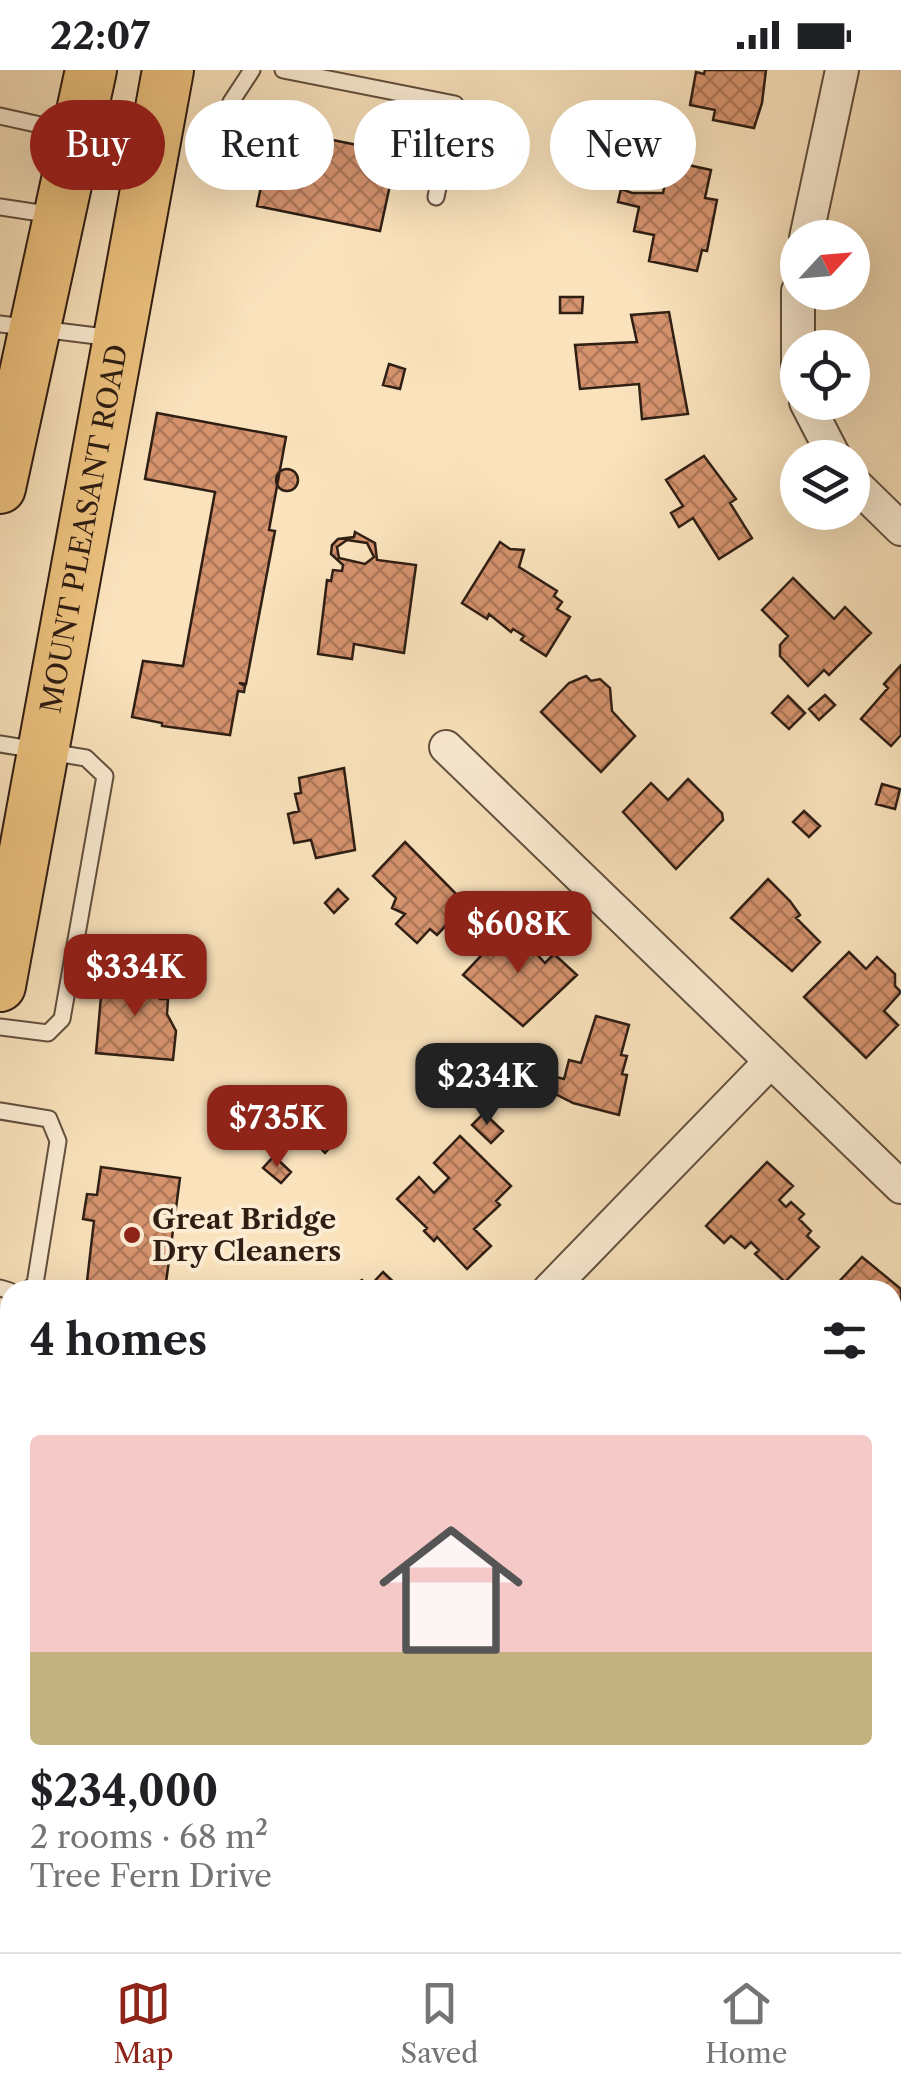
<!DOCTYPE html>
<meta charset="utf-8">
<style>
:root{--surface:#fff;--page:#f6f6f6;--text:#202124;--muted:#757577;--line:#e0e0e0;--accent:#8f2418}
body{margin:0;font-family:"Libre Caslon Text",serif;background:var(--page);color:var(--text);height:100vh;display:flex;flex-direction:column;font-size:38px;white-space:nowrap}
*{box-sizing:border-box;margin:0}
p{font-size:32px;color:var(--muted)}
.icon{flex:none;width:55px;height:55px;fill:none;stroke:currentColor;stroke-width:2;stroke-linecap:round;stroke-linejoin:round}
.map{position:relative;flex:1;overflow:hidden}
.side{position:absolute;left:0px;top:1210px;width:902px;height:672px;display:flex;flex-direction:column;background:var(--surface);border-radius:30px 30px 0 0;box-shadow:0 10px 40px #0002}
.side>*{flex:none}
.guide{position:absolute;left:30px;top:30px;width:842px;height:90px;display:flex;gap:20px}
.needle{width:65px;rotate:64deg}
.fabs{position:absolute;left:780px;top:150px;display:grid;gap:20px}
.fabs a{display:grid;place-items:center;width:90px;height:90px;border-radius:50%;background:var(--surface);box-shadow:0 10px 40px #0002;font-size:50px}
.price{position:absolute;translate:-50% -85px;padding:0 22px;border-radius:20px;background:var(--accent);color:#fff;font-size:32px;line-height:65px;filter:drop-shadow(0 2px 5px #0008)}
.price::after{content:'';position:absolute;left:50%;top:60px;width:30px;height:22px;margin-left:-15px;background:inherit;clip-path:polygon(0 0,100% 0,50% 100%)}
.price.selected{background:#222;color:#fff}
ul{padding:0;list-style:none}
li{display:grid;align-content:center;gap:20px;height:530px;padding:0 30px}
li+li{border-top:2px solid var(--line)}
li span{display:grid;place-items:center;height:310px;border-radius:10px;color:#555}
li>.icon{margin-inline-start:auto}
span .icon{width:180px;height:180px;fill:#fffc;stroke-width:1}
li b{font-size:42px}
h2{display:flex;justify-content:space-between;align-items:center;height:120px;padding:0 30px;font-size:42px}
.chip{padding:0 35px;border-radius:45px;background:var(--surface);box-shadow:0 10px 40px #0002;font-size:35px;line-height:90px}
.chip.selected{background:var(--accent);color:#fff}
.status{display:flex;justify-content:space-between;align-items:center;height:70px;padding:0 50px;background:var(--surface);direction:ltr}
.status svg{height:28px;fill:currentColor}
.menu{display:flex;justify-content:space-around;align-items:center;height:140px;border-top:2px solid var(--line);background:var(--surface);font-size:28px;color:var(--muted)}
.menu a{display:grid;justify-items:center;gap:5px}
.menu .selected{color:var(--accent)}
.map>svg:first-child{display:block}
.building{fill:url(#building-cross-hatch);stroke:#2f1e13;stroke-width:2.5;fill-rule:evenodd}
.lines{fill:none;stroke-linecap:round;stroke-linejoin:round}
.lane-casing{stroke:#624f3d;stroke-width:19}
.street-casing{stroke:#624f3d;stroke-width:36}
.primary-casing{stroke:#2f1e13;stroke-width:54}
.lane{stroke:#fbecd3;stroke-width:15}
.street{stroke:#fbecd3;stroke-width:32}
.primary{stroke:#ecc17e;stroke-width:50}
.poi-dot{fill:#8f2418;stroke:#fbecd3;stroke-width:4}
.labels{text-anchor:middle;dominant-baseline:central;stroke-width:8;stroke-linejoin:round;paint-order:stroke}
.street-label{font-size:28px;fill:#2f1e13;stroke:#fbecd3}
.poi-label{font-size:28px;font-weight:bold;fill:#2f1e13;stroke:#fbecd3;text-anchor:start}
</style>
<div class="status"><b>22:07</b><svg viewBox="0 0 49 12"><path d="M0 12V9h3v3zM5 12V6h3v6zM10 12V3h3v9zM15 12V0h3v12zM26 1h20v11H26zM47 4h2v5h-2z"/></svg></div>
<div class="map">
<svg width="901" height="1882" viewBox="0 0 901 1882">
<defs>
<pattern id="building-cross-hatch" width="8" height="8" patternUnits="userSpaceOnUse" patternTransform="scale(2.5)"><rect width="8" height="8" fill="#d5936e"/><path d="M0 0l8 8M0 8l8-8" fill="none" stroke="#ad7759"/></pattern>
</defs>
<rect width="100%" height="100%" fill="#f9e2bc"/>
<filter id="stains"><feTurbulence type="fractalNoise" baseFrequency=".002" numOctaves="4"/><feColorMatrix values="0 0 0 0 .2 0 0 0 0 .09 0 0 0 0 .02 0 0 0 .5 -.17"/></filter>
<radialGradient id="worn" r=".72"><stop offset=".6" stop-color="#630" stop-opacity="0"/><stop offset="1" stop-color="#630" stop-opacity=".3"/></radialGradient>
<path class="building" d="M 705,0 L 766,0 L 762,33 L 754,58 L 713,50 L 715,40 L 690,35 L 696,2 L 704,4 Z
M 273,58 L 397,83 L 380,161 L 257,136 Z
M 670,91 L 711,100 L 705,128 L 717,130 L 707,181 L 702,180 L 697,201 L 649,191 L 654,165 L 634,161 L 639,137 L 618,132 L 621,119 L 632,123 L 663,123 Z
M 560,227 L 583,227 L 582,243 L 560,243 Z
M 669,242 L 688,344 L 642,349 L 639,314 L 580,319 L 575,275 L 637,272 L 631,245 Z
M 389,294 L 405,299 L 400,319 L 383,315 Z
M 157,343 L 286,367 L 269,460 L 275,461 L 246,614 L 239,613 L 245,616 L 244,622 L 238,621 L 230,665 L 162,656 L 162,653 L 132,647 L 143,591 L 183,596 L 215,422 L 145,409 Z
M 704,386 L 736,429 L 730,433 L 752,468 L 719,489 L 693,448 L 679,457 L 671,443 L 683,436 L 666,410 Z
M276 410a11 11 0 1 1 22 0a11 11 0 1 1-22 0Z
M 355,462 L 375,473 L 377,490 L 416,495 L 404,583 L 354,574 L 352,589 L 318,584 L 327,510 L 331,511 L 333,500 L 342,501 L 343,495 L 331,484 L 332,475 L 338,469 L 354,467 ZM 347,470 L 367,473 L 374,487 L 365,494 L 339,488 L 337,477 Z
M 500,472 L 510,479 L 524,480 L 519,497 L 557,521 L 554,526 L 562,532 L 557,539 L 570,547 L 546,586 L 521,570 L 524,566 L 513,559 L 511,562 L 489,544 L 487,549 L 462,533 Z
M 793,508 L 834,549 L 845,537 L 871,563 L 829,605 L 824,600 L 808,616 L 780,586 L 780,575 L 788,566 L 762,540 Z
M 901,595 L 901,665 L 891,676 L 861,649 L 888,618 L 884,614 Z
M 586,606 L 591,611 L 600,609 L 610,618 L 612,641 L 635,666 L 601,702 L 541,642 L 569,613 Z
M 825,625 L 835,635 L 819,650 L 809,639 Z
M 788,626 L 805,643 L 789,659 L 772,643 Z
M 344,698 L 355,780 L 316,788 L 311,770 L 294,773 L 288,744 L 299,741 L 295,724 L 301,723 L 299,708 Z
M 688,709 L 722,743 L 723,750 L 676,799 L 623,742 L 651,713 L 668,730 Z
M 882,714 L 900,719 L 895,739 L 876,734 Z
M 804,741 L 820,756 L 809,767 L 793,752 Z
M 405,772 L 466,834 L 437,865 L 430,859 L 417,873 L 396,854 L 405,844 L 392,838 L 396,828 L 373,806 Z
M 768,809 L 790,831 L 800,845 L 796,848 L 820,872 L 792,901 L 731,848 Z
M 338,819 L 348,829 L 334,843 L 325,833 Z
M 510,855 L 545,893 L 554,884 L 577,905 L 523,956 L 463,905 Z
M 849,882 L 866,899 L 877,887 L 895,904 L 895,916 L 901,922 L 884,941 L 898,955 L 866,988 L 804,927 Z
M 103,904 L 162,910 L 160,929 L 168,929 L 167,944 L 176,961 L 173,990 L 96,983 Z
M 596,946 L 629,955 L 621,985 L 627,986 L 622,1004 L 627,1005 L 619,1045 L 573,1033 L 544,1018 L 548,1005 L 564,1009 L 569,990 L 581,993 Z
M 318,1038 L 343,1063 L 325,1083 L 300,1057 Z
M 484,1043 L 503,1061 L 491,1073 L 472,1055 Z
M 460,1066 L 511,1116 L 496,1131 L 500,1135 L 474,1159 L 491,1176 L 467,1199 L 437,1167 L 434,1171 L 424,1161 L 427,1158 L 397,1129 L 419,1107 L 434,1123 L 449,1108 L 434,1093 Z
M 274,1086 L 291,1102 L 281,1113 L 263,1098 Z
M 767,1092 L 793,1116 L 779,1130 L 786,1137 L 791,1132 L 804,1144 L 799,1149 L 811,1161 L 807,1166 L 819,1177 L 785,1212 L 755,1184 L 759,1180 L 751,1172 L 745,1178 L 731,1166 L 724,1173 L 706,1156 Z
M 101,1097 L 180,1108 L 165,1220 L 86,1220 L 94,1151 L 83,1149 L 87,1124 L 97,1125 Z
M 862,1187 L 901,1219 L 901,1265 L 892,1274 L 892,1220 L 833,1218 Z
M 383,1202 L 402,1220 L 345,1220 L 362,1210 L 369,1217 Z
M 0,1277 L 10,1279 L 10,1320 L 0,1317 Z
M 892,1699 L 901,1707 L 901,1756 L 893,1765 Z
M 4,1806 L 10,1807 L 10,1872 L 52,1872 L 49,1882 L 0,1879 L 0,1808 Z
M 220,1872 L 298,1872 L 295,1882 L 263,1878 L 262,1882 L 217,1882 Z"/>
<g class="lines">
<defs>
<path id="lane" d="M 283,0 L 455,34 L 436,127
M 0,46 L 72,62
M 221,70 L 231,32 L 252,0
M 0,137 L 53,145
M 0,254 L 113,268
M 0,674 L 86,688 L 105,706 L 62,949 L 48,963 L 0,957
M 0,1041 L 49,1049 L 58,1071 L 35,1214 L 27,1220
M 0,1218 L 10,1221"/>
<path id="street" d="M 806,168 L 842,0
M 798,221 L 798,295
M 806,332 L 835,388
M 852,411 L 901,459
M 446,677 L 901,1117
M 549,1220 L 771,991
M 892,1562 L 901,1553
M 140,1882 L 142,1872
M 649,1882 L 651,1872"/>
<g id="primary">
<path d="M 0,418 L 91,0"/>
<path id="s1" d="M 0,916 L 168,0"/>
</g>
</defs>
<use href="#lane" class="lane-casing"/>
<use href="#street" class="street-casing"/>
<use href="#primary" class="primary-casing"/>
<use href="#lane" class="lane"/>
<use href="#street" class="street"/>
<use href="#primary" class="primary"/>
</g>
<circle class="poi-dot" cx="132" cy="1165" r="10"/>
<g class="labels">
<g class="street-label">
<text stroke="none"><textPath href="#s1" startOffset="465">MOUNT PLEASANT ROAD</textPath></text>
</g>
<g class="poi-label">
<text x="152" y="1149">Great Bridge<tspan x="152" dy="32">Dry Cleaners</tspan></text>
</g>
</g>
<rect width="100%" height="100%" filter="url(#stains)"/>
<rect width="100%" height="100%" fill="url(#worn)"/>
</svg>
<div class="fabs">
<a><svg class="needle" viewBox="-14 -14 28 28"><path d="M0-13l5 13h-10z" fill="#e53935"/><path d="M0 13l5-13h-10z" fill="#757577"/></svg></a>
<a><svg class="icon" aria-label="locate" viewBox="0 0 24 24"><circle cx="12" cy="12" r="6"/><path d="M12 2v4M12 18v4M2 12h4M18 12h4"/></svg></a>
<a><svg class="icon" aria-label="layers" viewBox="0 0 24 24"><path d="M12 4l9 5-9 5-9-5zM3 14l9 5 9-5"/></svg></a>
</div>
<b class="price" style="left:518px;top:906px">$608K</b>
<b class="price" style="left:135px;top:949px">$334K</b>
<b class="price selected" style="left:487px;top:1058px">$234K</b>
<b class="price" style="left:277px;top:1100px">$735K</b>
<div class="guide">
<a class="chip selected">Buy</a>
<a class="chip">Rent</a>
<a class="chip">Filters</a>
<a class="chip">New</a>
</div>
<section class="side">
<h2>4 homes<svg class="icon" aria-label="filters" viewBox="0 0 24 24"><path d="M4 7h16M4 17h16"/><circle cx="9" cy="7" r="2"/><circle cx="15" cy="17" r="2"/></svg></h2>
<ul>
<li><span style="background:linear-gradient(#f6c9c9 70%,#c2b280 0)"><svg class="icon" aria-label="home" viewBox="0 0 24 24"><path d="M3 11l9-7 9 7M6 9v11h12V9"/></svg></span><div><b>$234,000</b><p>2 rooms · 68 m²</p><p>Tree Fern Drive</p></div></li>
</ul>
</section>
</div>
<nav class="menu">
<a class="selected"><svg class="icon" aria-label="map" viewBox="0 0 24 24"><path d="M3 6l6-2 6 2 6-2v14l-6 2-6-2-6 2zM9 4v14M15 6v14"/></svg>Map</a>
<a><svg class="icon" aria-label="saved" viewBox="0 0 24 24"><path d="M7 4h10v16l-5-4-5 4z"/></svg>Saved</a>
<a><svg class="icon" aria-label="home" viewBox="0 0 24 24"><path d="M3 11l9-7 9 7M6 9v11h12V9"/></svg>Home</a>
</nav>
